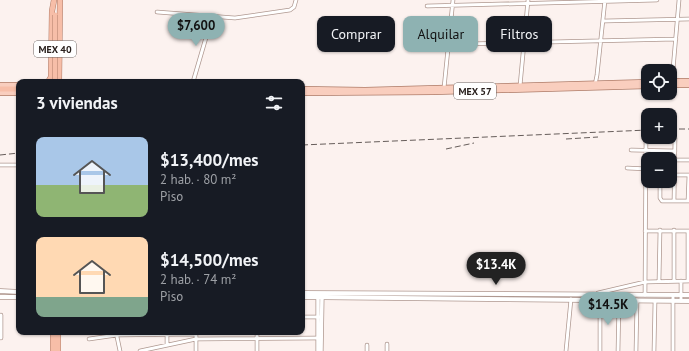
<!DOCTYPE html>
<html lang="es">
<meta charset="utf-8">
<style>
:root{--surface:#171b24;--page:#242831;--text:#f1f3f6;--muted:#9ea1a6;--accent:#8eb2b2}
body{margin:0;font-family:"PT Sans",sans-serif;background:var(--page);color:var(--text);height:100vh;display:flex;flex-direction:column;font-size:15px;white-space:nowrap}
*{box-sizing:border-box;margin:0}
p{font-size:13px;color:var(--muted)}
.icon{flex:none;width:22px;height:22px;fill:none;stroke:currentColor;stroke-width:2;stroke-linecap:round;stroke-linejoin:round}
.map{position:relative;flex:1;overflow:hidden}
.panel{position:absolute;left:16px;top:79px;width:289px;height:256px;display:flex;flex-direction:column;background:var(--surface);border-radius:8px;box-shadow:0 1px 3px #0004}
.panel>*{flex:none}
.banner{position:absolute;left:317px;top:16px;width:312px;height:36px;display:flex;gap:8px}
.controls{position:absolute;left:641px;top:64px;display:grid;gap:8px}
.controls a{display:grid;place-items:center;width:36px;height:36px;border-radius:8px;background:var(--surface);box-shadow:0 1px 3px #0004;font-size:20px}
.price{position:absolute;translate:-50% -34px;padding:0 9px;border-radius:14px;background:var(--accent);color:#111;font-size:13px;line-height:26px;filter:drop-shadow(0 1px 2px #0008)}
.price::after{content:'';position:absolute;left:50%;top:24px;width:12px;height:9px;margin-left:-6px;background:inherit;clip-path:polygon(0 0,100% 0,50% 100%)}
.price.current{background:#222;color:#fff}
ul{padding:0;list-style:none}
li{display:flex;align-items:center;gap:12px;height:100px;padding:0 20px}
li span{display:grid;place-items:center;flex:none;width:112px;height:80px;border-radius:8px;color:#555}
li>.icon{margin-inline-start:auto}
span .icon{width:48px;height:48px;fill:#fffc;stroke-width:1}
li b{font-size:17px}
h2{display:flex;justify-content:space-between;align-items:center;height:48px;padding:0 20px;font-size:17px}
.tag{padding:0 14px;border-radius:8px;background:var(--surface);box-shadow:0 1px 3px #0004;font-size:14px;line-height:36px}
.tag.current{background:var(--accent);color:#111}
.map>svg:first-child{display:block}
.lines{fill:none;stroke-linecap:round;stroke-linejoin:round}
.minor-casing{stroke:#af9890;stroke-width:4.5}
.tertiary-casing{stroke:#af9890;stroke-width:5}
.secondary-casing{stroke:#af9890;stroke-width:5.5}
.primary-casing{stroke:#ae7c69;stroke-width:6}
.trunk-casing{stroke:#ae7c69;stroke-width:6}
.minor{stroke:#fff;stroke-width:3}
.tertiary{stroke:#fff;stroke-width:3.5}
.secondary{stroke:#fff;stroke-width:4}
.primary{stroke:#f9cebe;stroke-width:4.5}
.trunk{stroke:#f7bea8;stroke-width:5}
.rail{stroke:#665d5a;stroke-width:1;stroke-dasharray:6 3;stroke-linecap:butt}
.trunk-bridge-casing{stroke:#ae7c69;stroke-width:6;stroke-linecap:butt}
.trunk-bridge{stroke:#f7bea8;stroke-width:5}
.labels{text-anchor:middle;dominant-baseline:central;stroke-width:3.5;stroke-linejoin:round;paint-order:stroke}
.shield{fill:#fff;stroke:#696361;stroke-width:1}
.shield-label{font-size:10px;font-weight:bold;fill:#29201d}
</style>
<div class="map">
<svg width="689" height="351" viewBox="0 0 689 351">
<rect width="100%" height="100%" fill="#fcf2ef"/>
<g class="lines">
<defs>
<path id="minor" d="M 427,6 L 657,0
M 157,12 L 235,18 L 290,10 L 294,7 L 296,0
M 604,21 L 689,19
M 422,45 L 676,39
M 672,81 L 679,0
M 193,82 L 212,17
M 595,85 L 597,75 L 605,0
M 520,86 L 528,0
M 444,88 L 453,0
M 631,150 L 675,151
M 660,151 L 660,159
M 675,160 L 689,160
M 0,165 L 19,165
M 627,168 L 648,169
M 675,175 L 689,175
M 660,181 L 660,198 L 662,201 L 689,201
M 674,201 L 675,138
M 688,201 L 689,175
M 645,231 L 689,231
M 659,281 L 660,230
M 674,281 L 674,230
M 681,281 L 681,301
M 688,281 L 688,231
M 598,293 L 645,282 L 689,281
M 645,295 L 646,138
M 1,315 L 1,338
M 302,317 L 320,317
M 116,332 L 120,351
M 196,332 L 196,351
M 257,332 L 257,351
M 89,339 L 117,335 L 196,334
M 387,344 L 387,351
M 167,345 L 167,332
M 367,345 L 367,351
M 140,351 L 196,339 L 319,338
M 566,351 L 571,299
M 600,351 L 600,300
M 618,351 L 619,301
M 636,351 L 637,300
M 654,351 L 655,301
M 673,351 L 673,295"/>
<path id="tertiary" d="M 318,296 L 318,351
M 321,351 L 322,296"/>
<path id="secondary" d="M 0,291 L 19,292
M 302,293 L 689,295
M 0,297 L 19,297
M 302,297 L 689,301"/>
<path id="primary" d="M 670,81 L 689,81
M 0,85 L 19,85
M 670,85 L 689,85
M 302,89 L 365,90 L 648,82
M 0,93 L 19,93
M 302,93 L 434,92 L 648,86"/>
<path id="trunk" d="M 48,82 L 51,77 L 52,11 L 54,0
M 59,82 L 60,0
M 0,89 L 19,89
M 53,351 L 53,332
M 58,351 L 58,332"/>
</defs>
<use href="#minor" class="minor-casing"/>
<use href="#tertiary" class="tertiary-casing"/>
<use href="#secondary" class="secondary-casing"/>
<use href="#primary" class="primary-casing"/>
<use href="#trunk" class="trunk-casing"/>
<use href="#minor" class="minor"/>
<use href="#tertiary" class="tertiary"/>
<use href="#secondary" class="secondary"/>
<use href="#primary" class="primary"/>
<use href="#trunk" class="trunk"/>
<path class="rail" d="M 670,129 L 689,129
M 566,139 L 598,137
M 302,145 L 648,130
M 446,149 L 474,143
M 0,155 L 19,153"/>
<defs>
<path id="trunk-bridge" d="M 55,82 L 55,15"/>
</defs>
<use href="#trunk-bridge" class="trunk-bridge-casing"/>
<use href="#trunk-bridge" class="trunk-bridge"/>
</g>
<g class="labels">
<g class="shield">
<rect x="34" y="41" width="42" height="16" rx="3"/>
<rect x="454" y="83" width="42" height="16" rx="3"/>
</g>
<g class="shield-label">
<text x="55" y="49">MEX 40</text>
<text x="475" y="91">MEX 57</text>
</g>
</g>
</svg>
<div class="controls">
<a><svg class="icon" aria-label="locate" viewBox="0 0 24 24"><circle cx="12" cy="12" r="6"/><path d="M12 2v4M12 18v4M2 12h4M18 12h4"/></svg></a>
<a>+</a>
<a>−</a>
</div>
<b class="price" style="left:196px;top:47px">$7,600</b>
<b class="price current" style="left:496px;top:286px">$13.4K</b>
<b class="price" style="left:608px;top:326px">$14.5K</b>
<div class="banner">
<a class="tag">Comprar</a>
<a class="tag current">Alquilar</a>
<a class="tag">Filtros</a>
</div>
<section class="panel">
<h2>3 viviendas<svg class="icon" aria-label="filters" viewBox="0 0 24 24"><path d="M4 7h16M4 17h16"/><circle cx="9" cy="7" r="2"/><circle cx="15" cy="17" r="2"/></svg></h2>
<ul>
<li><span style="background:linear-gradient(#a9c7e8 60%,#8fb573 0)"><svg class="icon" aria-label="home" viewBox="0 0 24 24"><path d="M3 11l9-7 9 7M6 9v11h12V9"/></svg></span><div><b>$13,400/mes</b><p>2 hab. · 80 m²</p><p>Piso</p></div></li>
<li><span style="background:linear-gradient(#ffd9b3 75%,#7fa58c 0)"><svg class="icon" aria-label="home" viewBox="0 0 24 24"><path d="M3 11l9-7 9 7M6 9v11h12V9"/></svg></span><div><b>$14,500/mes</b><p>2 hab. · 74 m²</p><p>Piso</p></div></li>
</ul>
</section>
</div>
